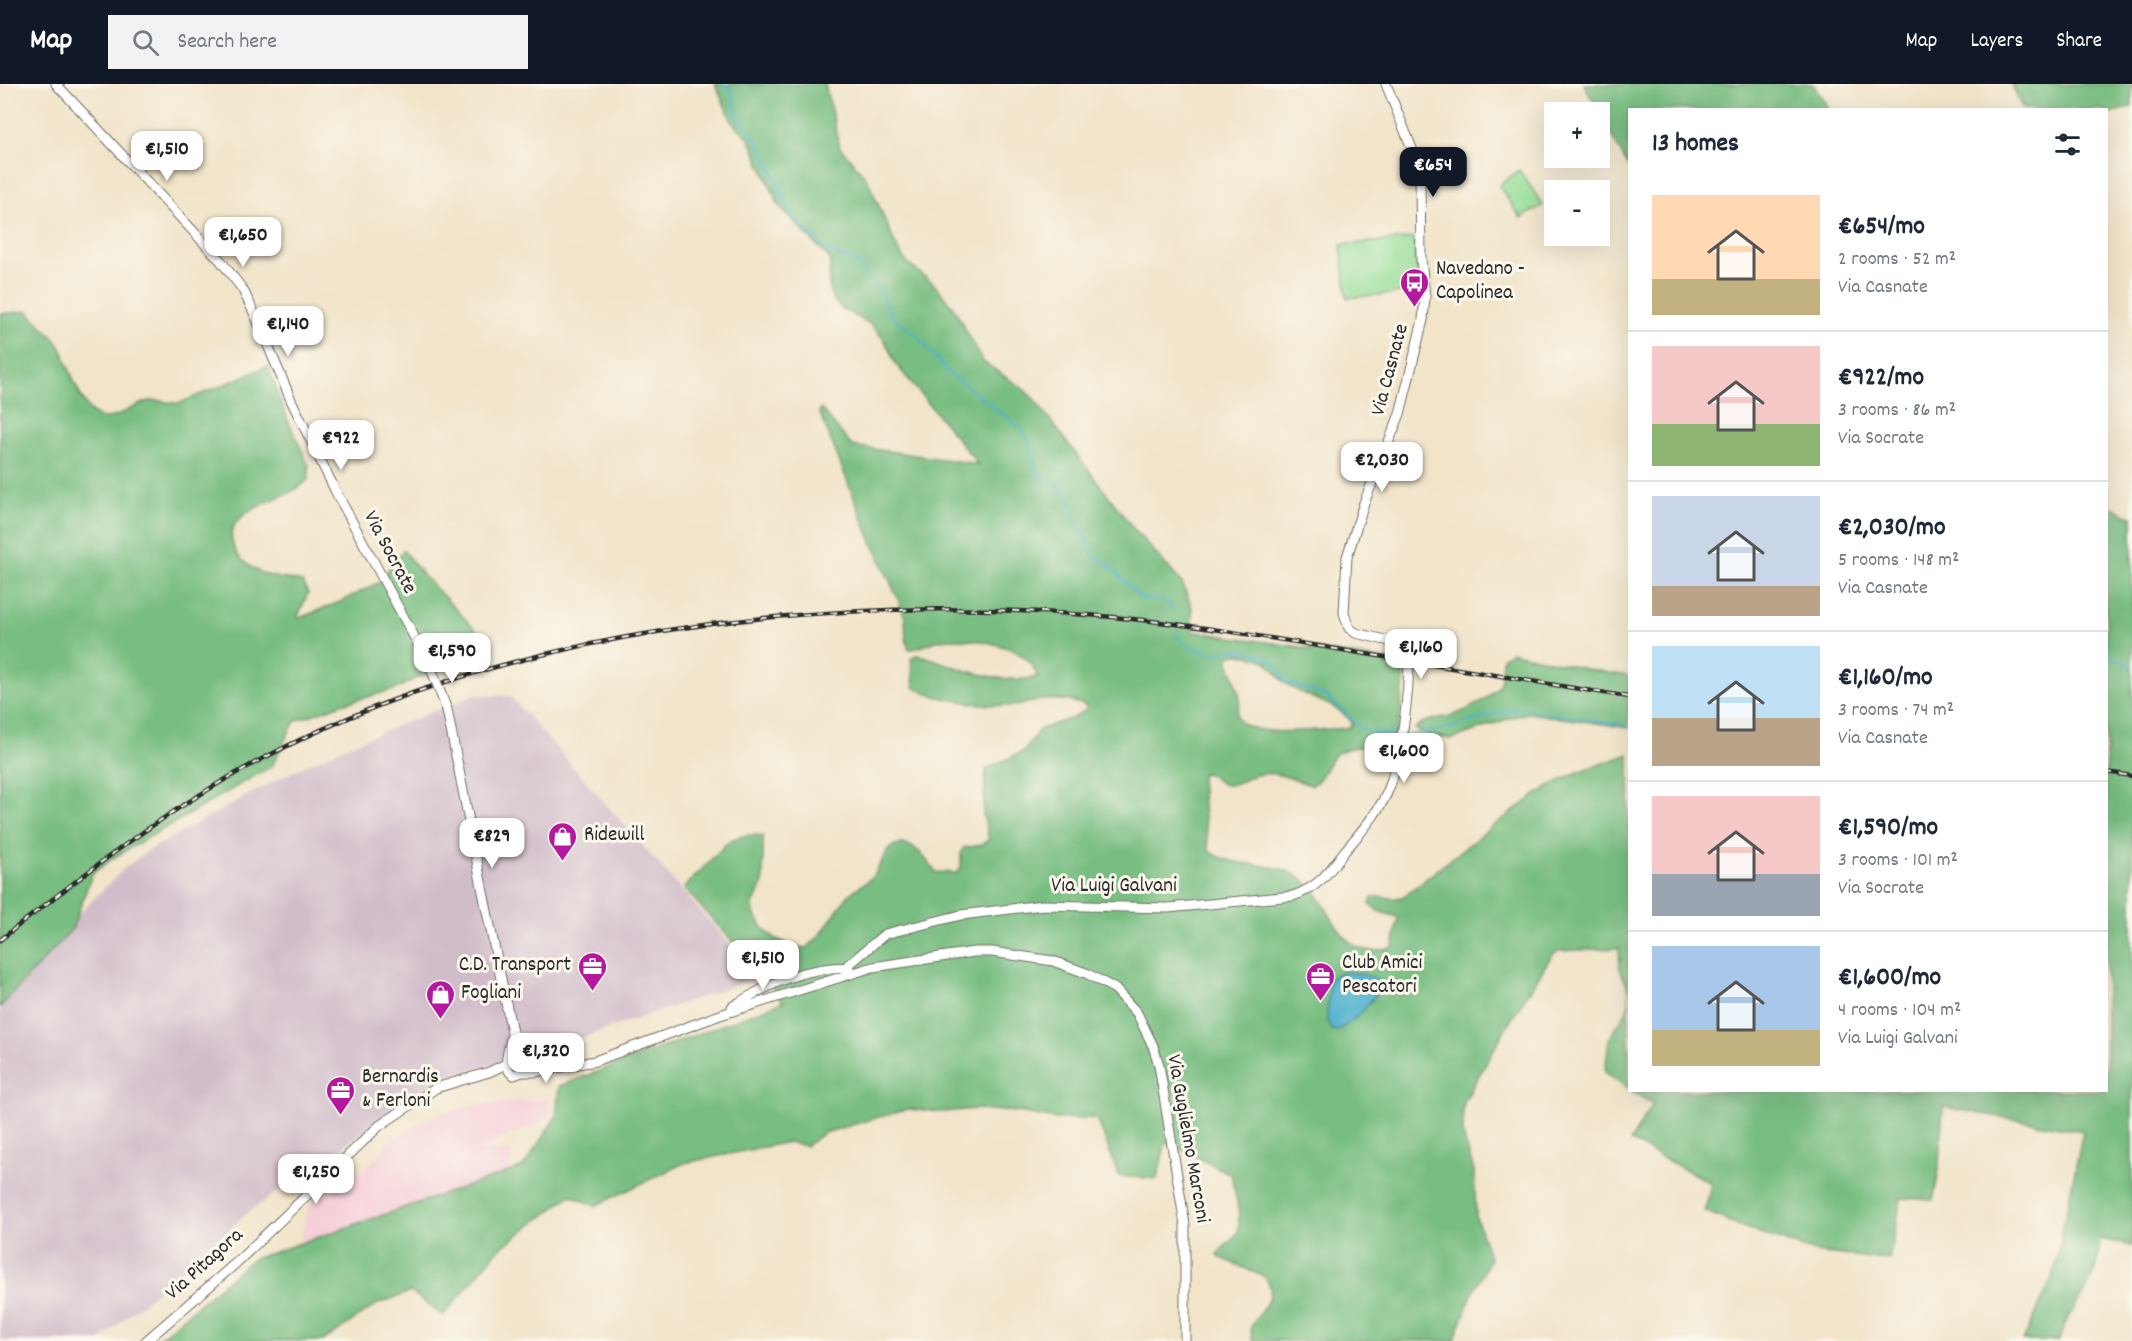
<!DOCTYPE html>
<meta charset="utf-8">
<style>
:root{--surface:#fff;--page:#f2f2f3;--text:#1f2937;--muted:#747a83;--line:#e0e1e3;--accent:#111827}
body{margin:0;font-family:Dekko,sans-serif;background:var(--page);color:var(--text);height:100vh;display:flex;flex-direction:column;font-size:22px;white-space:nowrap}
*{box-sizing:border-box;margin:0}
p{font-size:20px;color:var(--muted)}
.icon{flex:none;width:33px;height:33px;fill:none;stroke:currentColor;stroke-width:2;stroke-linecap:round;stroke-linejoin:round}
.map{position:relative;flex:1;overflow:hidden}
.details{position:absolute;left:1628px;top:24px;width:480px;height:984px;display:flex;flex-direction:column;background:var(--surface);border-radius:0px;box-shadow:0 6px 24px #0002}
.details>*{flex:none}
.controls{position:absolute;left:1544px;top:18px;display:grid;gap:12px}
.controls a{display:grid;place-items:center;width:66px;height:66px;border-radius:0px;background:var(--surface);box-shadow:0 6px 24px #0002;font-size:30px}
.price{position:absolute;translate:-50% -51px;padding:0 14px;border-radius:12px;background:#fff;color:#222;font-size:20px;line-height:39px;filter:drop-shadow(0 2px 3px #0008)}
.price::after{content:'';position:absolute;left:50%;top:36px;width:18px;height:14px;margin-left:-9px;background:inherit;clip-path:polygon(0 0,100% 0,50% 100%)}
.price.active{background:var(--accent);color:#fff}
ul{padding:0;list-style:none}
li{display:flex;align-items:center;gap:18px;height:150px;padding:0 24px}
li+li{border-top:2px solid var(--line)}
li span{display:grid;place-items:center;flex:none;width:168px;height:120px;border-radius:0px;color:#555}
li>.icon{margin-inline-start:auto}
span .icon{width:72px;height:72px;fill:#fffc;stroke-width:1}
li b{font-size:26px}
h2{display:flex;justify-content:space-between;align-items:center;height:72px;padding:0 24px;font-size:26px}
header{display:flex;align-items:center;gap:36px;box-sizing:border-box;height:84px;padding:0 30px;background:var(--accent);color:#fff}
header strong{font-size:28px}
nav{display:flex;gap:33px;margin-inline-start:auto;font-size:21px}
.search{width:420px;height:54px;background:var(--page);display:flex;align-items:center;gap:15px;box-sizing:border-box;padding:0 21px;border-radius:0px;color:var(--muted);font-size:22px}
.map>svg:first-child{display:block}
.built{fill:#f6cfd8}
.industrial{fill:#d1bdca}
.green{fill:#96de99;stroke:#608462;stroke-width:1.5}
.forest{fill:#78bd81;stroke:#527456;stroke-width:1.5;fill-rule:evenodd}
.water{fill:#50b2cf;stroke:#3e6e7d;stroke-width:1.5}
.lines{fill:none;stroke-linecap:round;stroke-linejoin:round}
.stream{stroke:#50b2cf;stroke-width:2}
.minor-casing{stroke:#706c62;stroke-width:11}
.minor{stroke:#fff;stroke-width:9}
.rail-casing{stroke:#2b2b2b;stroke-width:4.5}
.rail{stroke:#fbf7ec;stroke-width:2;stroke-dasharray:7;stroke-linecap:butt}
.minor-bridge-casing{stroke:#706c62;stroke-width:11;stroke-linecap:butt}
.minor-bridge{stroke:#fff;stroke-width:9}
.labels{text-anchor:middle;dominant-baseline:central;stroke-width:6;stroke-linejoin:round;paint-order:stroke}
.poi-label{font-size:21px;fill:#2b2b2b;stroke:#fbf7ec;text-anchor:start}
.street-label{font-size:21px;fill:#2b2b2b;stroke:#fbf7ec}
</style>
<header>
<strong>Map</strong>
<div class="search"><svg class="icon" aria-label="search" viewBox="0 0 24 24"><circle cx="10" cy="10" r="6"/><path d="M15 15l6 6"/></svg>Search here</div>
<nav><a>Map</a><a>Layers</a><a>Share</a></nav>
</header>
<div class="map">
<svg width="2132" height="1257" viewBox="0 0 2132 1257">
<rect width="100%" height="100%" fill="#fbf7ec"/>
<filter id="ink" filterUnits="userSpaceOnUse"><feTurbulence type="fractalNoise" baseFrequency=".0167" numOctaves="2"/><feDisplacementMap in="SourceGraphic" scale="12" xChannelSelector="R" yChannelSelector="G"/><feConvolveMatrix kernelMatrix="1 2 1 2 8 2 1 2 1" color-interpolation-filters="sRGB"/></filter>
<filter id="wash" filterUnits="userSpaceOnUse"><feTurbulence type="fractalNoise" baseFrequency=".008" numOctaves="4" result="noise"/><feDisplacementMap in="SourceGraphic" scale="24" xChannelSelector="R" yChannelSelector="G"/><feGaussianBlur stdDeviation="1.35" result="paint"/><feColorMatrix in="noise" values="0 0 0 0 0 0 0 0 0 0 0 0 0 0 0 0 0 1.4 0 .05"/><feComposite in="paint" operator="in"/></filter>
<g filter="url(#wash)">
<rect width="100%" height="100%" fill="#f1e4c9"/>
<path class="built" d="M 549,1015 L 549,1034 L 478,1066 L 513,1068 L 510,1087 L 300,1159 L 308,1123 L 325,1107 L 332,1108 L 367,1082 L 382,1068 L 386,1059 L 434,1031 L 464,1023 L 486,1020 Z"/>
<path class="industrial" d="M 475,611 L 510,612 L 759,893 L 547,966 L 442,993 L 250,1127 L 99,1257 L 0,1257 L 0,908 L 125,784 L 146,768 L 283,692 L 350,661 Z"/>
<path class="green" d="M 1519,86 L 1543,121 L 1521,134 L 1499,102 Z
M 1414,154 L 1419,207 L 1347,214 L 1341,161 Z"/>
<path class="forest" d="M 715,0 L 825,0 L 840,63 L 867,95 L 898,166 L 907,179 L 933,199 L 954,224 L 983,278 L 1021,303 L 1034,315 L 1133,444 L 1182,499 L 1192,524 L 1192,547 L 1406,579 L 1399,638 L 1395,654 C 1377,664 1356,660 1339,668 C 1326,675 1326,694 1312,701 C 1295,697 1279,687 1261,690 C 1249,692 1240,700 1228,701 C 1218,701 1214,690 1203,689 L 1201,692 L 1203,724 L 1209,767 C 1233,786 1275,775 1302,795 C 1335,820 1338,883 1393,863 L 1398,833 L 1378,827 L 1370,820 L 1372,814 C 1385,810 1392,818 1404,812 L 1489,745 L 1547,703 L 1578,688 L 1629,670 L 1629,1005 L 1605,988 L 1609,955 L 1626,929 L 1629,919 L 1629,907 L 1620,885 L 1619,864 L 1558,867 L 1552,871 L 1506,944 L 1464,1018 L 1463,1024 L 1463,1051 L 1474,1087 L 1476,1133 L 1490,1175 L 1471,1213 L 1454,1257 L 1252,1257 L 1251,1243 L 1269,1215 L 1271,1204 L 1265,1193 L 1217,1172 C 1221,1163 1231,1159 1236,1151 C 1244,1137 1234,1106 1231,1090 L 1166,1058 L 1157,1095 L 1119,1092 L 1097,1034 L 1056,1035 L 1018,1028 L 976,1025 L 942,1028 L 907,1025 L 824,1049 L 806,1062 L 788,1058 L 684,1079 L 595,1122 L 571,1111 L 498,1166 L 443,1232 L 411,1208 L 379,1219 L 323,1257 L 156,1257 L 251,1176 L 523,1083 L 556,1033 L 559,1002 L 783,918 L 764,892 L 684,804 L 726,760 C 738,752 749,749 763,752 L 763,799 L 753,821 L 754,830 L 764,845 L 774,854 L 795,863 L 806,864 C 823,853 836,825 850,810 C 857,803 866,799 872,793 C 882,783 885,759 901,760 C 920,761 925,777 936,788 L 956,789 L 961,784 L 961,770 L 963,764 L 981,761 L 989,755 L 983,731 L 986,685 L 1024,667 L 1039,646 L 1075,633 L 1087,625 L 1085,621 C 1073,617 1056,615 1043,616 C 1032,617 1022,622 1010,622 C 989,622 930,616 914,603 L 911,575 L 916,571 C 929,572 940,578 952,582 C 975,590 1014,600 1037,593 C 1031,560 968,552 940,556 C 929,558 921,565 909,565 L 906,556 L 905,533 L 898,515 L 872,458 L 819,327 L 821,325 L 852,362 L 978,380 L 896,280 L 885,257 L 877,247 L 867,238 L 842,225 L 835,218 L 831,211 L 829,198 L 830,175 L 779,122 L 749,54 L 733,39 ZM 1239,570 C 1248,572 1259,573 1266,578 C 1274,584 1278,593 1285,599 C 1306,616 1337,617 1353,640 L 1347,644 C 1325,645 1250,656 1238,634 C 1235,629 1240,623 1240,616 C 1239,602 1232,590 1229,576 L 1230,571 Z
M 1584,0 L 1813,0 L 1829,25 L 1629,26 L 1629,84 Z
M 2011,0 L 2132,0 L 2132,23 L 2106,30 L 2106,26 L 2023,25 Z
M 28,227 C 39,242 55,250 63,268 C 68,282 84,332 101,334 C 117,336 133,321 149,317 C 160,315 169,320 180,319 L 268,282 L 286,332 L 309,382 L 309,394 C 292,418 220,422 233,461 C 237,475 250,483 262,489 C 275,495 289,494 302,498 L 308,509 L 298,532 L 299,534 L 340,518 L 378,499 L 403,466 L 423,491 L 493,564 L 447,585 L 420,592 L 396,605 L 342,620 L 295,637 L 272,682 L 113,774 L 92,790 L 72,845 L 0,923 L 0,230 Z
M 2106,420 L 2132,433 L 2132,1162 L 2100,1155 C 2098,1169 2098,1185 2091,1197 C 2080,1218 2064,1233 2059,1257 L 2023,1257 L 2053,1193 L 2083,1047 L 1943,1023 L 1938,1093 L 1933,1116 L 1901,1114 L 1889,1176 L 1815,1168 L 1737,1141 L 1705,1127 L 1711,1099 L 1630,1057 L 1653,1020 L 1631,1007 L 2106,1006 Z
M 1511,568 L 1586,585 L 1629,592 L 1629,644 L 1528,629 L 1510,634 L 1452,655 L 1429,652 L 1415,645 C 1423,635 1439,635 1450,632 C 1464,628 1492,614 1499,601 C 1503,594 1500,582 1503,573 Z"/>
<path class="water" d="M 1344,888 C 1358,889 1372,890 1383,900 C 1371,919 1357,936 1337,947 L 1331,946 L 1327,937 L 1327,929 L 1330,895 L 1335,891 Z"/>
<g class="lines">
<path class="stream" d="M 724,0 L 732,6 L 736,30 L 757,56 L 776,93 L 790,129 L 824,165 L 857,180 L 864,186 L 869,198 L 878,204 L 892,233 L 917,252 L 949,289 L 1021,344 L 1028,355 L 1036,386 L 1043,394 L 1057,400 L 1066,410 L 1092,470 L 1111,483 L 1140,514 L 1167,518 L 1173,524
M 1176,548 L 1181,557 L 1193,564 L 1213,570 L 1238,565 L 1264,572 L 1278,582 L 1285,598 L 1326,612 L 1362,645 L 1397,652
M 2106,572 L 2132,581
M 1408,652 L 1454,643 L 1498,629 L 1520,624 L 1629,642"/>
</g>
</g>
<g filter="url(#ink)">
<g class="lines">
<defs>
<path id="minor" d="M 56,0 L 221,177 L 243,206 L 256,233 L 291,316 L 336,408 L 431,584
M 447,626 L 483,808 L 512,948 L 520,973
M 846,883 L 885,850 L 961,831 L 1043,821 L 1168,824 L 1293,812 C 1319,803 1328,789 1344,768 C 1359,750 1381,726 1389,704 C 1402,670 1409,609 1409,572 L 1407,565 L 1402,560 L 1356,549 L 1349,544 L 1344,529 L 1347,473 L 1364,419 L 1400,330 L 1423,236 L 1425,212 L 1421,175 L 1420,96 L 1417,77 L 1386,0
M 732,923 C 770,899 803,883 850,883
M 508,975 L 516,972 L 523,975 L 525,981 L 522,988 L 514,991 C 500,984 510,963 512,950
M 523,975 L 558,981
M 522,988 L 535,988 L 595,977 L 720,931 L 873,883 L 974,868 L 992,868 L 1053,877 L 1086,889 L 1115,905 L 1137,929 L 1153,962 L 1159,981 L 1185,1141 L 1185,1257
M 146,1257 L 236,1179 L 379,1042 L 436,1004 L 489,988 L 506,980"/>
</defs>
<use href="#minor" class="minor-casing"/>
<use href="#minor" class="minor"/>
<defs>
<path id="rail" d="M 2106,688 L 2132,692
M 0,856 C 84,790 167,725 262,675 C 507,544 826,509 1101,532 C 1184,539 1266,553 1348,567 C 1442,582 1535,598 1629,613"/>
</defs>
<use href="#rail" class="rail-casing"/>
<use href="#rail" class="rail"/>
<defs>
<path id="minor-bridge" d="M 431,584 L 447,626"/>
</defs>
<use href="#minor-bridge" class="minor-bridge-casing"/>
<use href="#minor-bridge" class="minor-bridge"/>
</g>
</g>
<defs>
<symbol id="bus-pin" viewBox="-11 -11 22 30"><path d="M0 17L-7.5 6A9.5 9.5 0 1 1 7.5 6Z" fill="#b5179e" stroke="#fbf7ec"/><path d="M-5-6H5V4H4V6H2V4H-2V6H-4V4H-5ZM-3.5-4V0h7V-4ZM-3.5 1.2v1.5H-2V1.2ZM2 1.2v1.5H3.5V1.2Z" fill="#fff"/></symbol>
<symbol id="shop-pin" viewBox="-11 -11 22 30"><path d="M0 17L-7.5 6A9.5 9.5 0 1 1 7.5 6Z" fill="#b5179e" stroke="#fbf7ec"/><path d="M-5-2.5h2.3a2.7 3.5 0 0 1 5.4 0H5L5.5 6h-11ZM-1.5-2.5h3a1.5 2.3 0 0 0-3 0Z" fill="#fff"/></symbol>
<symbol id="office-pin" viewBox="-11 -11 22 30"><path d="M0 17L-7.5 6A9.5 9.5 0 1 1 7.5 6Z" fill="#b5179e" stroke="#fbf7ec"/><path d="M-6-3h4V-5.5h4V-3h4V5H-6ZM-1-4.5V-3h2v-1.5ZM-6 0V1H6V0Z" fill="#fff"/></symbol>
</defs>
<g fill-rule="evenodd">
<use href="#bus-pin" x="1398" y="182" width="33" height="45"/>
<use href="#shop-pin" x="546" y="736" width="33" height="45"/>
<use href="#office-pin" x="576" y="866" width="33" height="45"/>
<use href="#office-pin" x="1304" y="876" width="33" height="45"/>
<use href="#shop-pin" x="424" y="894" width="33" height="45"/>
<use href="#office-pin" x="324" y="990" width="33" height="45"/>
</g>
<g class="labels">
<g class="poi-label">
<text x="1436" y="186">Navedano -<tspan x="1436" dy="24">Capolinea</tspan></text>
<text x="584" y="752">Ridewill</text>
<text x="1342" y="880">Club Amici<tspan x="1342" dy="24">Pescatori</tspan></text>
<text x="571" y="882" text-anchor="end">C.D. Transport</text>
<text x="461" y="910">Fogliani</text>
<text x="362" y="994">Bernardis<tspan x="362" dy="24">&amp; Ferloni</tspan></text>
</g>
<g class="street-label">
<text transform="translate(1391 286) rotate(-75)">Via Casnate</text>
<text transform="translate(389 469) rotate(62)">Via Socrate</text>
<text x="1114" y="803">Via Luigi Galvani</text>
<text transform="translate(1187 1055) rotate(80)">Via Guglielmo Marconi</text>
<text transform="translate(205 1181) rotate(-42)">Via Pitagora</text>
</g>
</g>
</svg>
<div class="controls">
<a>+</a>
<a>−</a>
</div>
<b class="price" style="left:167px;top:98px">€1,510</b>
<b class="price active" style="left:1433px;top:114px">€654</b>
<b class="price" style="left:243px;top:184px">€1,650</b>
<b class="price" style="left:288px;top:273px">€1,140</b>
<b class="price" style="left:341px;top:387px">€922</b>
<b class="price" style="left:1382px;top:409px">€2,030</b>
<b class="price" style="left:1421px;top:596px">€1,160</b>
<b class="price" style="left:452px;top:600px">€1,590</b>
<b class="price" style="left:1404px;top:700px">€1,600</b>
<b class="price" style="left:492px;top:785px">€829</b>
<b class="price" style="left:763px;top:907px">€1,510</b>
<b class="price" style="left:546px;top:1000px">€1,320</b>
<b class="price" style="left:316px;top:1121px">€1,250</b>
<section class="details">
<h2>13 homes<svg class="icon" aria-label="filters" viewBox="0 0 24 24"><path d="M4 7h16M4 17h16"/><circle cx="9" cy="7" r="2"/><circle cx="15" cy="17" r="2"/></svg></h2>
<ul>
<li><span style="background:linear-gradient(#ffd9b3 70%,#c2b280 0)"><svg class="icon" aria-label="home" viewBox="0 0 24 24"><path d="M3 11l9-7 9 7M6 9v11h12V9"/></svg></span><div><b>€654/mo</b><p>2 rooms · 52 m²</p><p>Via Casnate</p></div></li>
<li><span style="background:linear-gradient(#f6c9c9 65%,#8fb573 0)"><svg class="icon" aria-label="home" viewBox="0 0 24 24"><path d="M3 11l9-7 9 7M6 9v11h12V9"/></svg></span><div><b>€922/mo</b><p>3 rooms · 86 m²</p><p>Via Socrate</p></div></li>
<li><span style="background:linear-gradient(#c9d6e8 75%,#b9a48a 0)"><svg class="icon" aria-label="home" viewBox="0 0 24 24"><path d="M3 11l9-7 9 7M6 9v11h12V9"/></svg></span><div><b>€2,030/mo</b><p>5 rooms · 148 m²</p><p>Via Casnate</p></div></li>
<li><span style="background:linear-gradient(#bfe0f5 60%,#b9a48a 0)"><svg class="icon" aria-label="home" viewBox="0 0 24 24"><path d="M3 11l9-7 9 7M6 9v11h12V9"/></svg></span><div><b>€1,160/mo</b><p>3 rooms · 74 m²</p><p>Via Casnate</p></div></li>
<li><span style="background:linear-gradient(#f6c9c9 65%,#9aa5b1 0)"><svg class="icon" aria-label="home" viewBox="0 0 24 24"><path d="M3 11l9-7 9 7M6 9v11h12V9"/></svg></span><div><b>€1,590/mo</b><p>3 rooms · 101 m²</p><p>Via Socrate</p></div></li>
<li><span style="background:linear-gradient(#a9c7e8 70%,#c2b280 0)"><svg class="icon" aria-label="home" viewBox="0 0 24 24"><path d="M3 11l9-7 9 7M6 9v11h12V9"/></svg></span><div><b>€1,600/mo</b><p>4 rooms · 104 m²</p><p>Via Luigi Galvani</p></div></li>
</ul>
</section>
</div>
